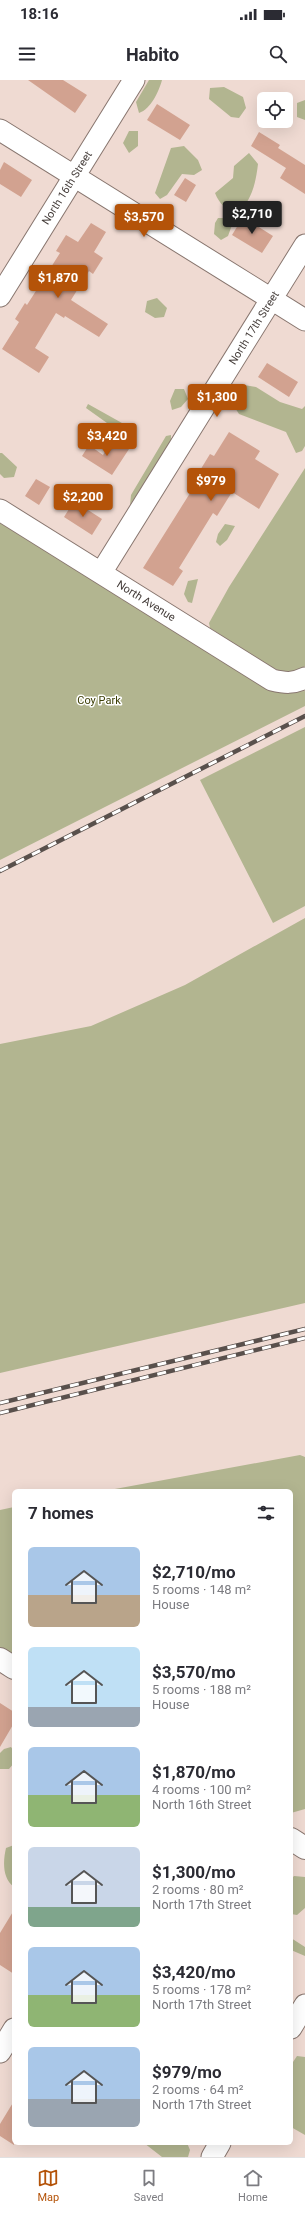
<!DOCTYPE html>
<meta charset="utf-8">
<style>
:root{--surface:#fff;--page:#f7f7f7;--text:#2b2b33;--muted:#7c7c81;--line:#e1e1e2;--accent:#b45309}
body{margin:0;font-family:Roboto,sans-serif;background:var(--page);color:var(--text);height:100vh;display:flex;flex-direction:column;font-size:15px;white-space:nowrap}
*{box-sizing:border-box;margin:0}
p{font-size:13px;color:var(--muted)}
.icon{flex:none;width:22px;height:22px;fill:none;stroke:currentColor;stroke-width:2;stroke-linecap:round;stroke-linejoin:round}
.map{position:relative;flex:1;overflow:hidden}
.sheet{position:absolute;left:12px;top:1409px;width:281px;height:656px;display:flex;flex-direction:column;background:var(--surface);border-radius:6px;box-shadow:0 4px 16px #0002}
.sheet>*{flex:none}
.controls{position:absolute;left:257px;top:12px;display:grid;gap:8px}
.controls a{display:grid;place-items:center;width:36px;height:36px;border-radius:6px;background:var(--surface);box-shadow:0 4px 16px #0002;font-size:20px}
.price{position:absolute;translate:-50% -34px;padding:0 9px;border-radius:4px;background:var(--accent);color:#fff;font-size:13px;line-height:26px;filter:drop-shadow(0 1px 2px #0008)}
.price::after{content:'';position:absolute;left:50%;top:24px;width:12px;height:9px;margin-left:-6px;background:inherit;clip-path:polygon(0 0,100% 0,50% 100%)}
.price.current{background:#222;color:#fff}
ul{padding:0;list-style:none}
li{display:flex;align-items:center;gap:12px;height:100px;padding:0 16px}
li span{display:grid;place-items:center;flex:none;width:112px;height:80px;border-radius:6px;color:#555}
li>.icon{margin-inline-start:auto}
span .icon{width:48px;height:48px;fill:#fffc;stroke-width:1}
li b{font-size:17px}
h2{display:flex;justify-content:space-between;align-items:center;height:48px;padding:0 16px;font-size:17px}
.status{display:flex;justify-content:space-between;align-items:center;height:28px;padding:0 20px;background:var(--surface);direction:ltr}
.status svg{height:11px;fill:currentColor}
header{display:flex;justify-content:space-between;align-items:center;height:52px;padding:0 16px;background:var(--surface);font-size:18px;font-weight:700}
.tabs{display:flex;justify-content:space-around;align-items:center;height:56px;border-top:1px solid var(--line);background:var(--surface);font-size:11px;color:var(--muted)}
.tabs a{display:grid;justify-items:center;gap:2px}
.tabs .current{color:var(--accent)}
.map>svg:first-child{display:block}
.green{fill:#b2b590}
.building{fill:#d2a290}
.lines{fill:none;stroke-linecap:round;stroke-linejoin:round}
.minor-casing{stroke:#88766f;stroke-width:23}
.major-casing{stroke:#88766f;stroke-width:24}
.minor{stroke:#fff;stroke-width:21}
.major{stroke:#fff;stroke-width:22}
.rail-casing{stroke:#59504c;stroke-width:4.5}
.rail{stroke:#fff;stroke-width:3;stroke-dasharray:9;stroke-linecap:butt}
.labels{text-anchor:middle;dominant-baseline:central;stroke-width:3;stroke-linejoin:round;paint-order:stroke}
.street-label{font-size:11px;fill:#433b38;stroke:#fff}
.park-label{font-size:11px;fill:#3d3f06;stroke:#fff}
</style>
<div class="status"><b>18:16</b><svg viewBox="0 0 49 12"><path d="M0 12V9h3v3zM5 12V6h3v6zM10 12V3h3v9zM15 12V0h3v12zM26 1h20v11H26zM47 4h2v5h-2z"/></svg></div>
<header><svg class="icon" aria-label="menu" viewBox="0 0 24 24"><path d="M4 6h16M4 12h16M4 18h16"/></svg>Habito<svg class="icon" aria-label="search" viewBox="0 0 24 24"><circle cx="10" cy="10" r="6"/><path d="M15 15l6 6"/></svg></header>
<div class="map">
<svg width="305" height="2077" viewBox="0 0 305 2077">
<rect width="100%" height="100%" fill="#efdad2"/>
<path class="green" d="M 149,0 L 162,0 C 159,11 151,29 139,33 L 136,22 Z
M 224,7 L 243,17 L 246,28 L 239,38 L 231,37 L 209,19 L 210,8 Z
M 305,20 L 305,40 L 297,37 L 297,23 Z
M 129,51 L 138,51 L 138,66 L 129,73 L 123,63 Z
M 184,66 L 198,80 L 202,90 L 194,95 L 182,94 L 167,115 L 160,119 L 155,113 L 171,68 Z
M 249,73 L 258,84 C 256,101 252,121 238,132 C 225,129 220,125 215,113 L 233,98 L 234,86 Z
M 218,138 L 228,138 L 232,145 L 228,156 L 221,160 L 214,154 L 215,143 Z
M 157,218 L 167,228 L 164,237 L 155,238 L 145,232 L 147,221 Z
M 238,304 L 256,307 L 280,322 L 302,329 L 305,326 L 305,366 L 302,371 L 296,373 L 286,352 L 239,334 L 230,320 Z
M 175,309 L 184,309 L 188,319 L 181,327 L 172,330 L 170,321 Z
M 88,324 L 122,343 L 127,351 L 121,353 L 86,328 Z
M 171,355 L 171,362 L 130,425 L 131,415 L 166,356 Z
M 0,373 L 2,373 L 17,387 L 14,397 L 4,398 L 0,394 Z
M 305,388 L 305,586 C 300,590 292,593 285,592 C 267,589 228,559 210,548 L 209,543 L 229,507 Z
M 0,443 L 262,604 L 288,612 L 305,611 L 305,626 L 0,780 Z
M 225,444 L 235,446 L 227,460 L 220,466 L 216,462 L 218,454 Z
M 198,499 L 192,523 L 188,522 L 184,514 L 188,501 Z
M 305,647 L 305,826 L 273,843 L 200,700 Z
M 305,838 L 305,1223 L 0,1293 L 0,964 L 91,946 L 185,905 Z
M 300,1375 L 305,1377 L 305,1729 L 291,1733 L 291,1411 L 104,1411 Z
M 14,1427 L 14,1575 L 0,1567 L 0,1430 Z
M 11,1667 L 14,1671 L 14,1683 L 9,1689 L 0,1689 L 0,1673 L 4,1669 Z
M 14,1765 L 14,1807 C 2,1798 3,1781 6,1768 Z
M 294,1796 L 305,1797 L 305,1828 L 297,1835 L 291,1834 L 291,1799 Z
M 291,1858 L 305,1867 L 305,1876 L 291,1870 Z
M 297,1976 L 305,1977 L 305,2055 L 291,2047 L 291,1985 Z
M 144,2063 L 187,2063 L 190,2070 L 188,2077 L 162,2077 Z"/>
<path class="building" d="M 28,0 L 63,0 L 87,15 L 75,33 Z
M 157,24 L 190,45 L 180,60 L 147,40 Z
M 259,52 L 280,65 L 278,68 L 305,85 L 305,114 L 280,98 L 286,88 L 251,66 Z
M 4,82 L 32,100 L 21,117 L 0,104 L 0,90 Z
M 185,98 L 196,105 L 186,122 L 174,115 Z
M 243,137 L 273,156 L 262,173 L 232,155 Z
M 91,143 L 106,152 L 94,172 L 103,178 L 93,194 L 89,191 L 71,220 L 108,244 L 99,257 L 65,236 L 64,238 L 56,233 L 35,268 L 49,277 L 39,293 L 2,269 L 19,242 L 15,239 L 25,223 L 27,225 L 60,173 L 56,171 L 66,155 L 78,162 Z
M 267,283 L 298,302 L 289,317 L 258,297 Z
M 229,352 L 260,371 L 255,379 L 279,394 L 259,429 L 232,412 L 217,436 L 213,433 L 179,488 L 183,491 L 173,506 L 143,488 L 202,394 L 199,392 L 210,374 L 214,376 Z
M 113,359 L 129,369 L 112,395 L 82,376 L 89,365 L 103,375 Z
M 36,399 L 50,407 L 39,425 L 25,416 Z
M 74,421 L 102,439 L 92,455 L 64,437 Z
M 0,1623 L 14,1632 L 14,1643 L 0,1667 Z
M 14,1830 L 14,1894 L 0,1885 L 0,1853 Z
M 14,2021 L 14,2065 L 0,2056 L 0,2044 Z"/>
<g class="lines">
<defs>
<path id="minor" d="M 0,50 L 305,240
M 0,216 L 134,0
M 0,430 L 272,600 C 285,603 293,604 305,598
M 101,493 L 305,165
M 291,1948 L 305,1925
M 0,1972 L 14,1949
M 212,2077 L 220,2063"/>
<path id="major" d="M 0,1579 L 14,1588
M 291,1759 L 305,1768"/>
</defs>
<use href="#minor" class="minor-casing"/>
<use href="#major" class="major-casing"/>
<use href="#minor" class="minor"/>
<use href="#major" class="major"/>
<defs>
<path id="rail" d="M 0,791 L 305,636
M 0,1323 L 305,1249
M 0,1333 L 305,1258"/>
</defs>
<use href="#rail" class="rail-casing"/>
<use href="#rail" class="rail"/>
</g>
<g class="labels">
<g class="street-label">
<text transform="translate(67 108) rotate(-58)">North 16th Street</text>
<text transform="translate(254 248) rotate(-58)">North 17th Street</text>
<text transform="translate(146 521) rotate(32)">North Avenue</text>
</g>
<g class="park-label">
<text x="99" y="620">Coy Park</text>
</g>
</g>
</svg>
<div class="controls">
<a><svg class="icon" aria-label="locate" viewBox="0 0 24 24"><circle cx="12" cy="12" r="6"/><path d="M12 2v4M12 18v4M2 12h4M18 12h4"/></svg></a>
</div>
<b class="price current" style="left:252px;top:155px">$2,710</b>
<b class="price" style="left:144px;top:158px">$3,570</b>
<b class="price" style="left:58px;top:219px">$1,870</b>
<b class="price" style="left:217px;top:338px">$1,300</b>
<b class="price" style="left:107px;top:377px">$3,420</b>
<b class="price" style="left:211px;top:422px">$979</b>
<b class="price" style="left:83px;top:438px">$2,200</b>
<section class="sheet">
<h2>7 homes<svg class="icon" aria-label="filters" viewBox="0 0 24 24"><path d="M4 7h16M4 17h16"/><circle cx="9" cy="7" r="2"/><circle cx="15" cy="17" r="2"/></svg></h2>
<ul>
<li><span style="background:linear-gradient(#a9c7e8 60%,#b9a48a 0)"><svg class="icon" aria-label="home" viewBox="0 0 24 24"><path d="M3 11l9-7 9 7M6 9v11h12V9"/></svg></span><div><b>$2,710/mo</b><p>5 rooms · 148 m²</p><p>House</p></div></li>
<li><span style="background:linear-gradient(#bfe0f5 75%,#9aa5b1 0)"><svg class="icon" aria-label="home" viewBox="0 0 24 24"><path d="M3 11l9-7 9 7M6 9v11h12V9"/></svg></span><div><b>$3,570/mo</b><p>5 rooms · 188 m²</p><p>House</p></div></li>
<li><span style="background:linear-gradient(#a9c7e8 60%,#8fb573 0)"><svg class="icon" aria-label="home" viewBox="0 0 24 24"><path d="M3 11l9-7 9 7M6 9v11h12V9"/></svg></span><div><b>$1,870/mo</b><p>4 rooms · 100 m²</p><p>North 16th Street</p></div></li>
<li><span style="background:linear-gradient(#c9d6e8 75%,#7fa58c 0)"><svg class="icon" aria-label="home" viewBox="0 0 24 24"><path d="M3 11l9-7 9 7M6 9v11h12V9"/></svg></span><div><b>$1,300/mo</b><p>2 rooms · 80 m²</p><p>North 17th Street</p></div></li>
<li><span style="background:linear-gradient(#a9c7e8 60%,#8fb573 0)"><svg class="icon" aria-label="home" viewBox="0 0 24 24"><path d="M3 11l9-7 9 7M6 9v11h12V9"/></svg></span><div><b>$3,420/mo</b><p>5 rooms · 178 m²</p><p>North 17th Street</p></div></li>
<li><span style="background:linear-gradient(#a9c7e8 65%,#9aa5b1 0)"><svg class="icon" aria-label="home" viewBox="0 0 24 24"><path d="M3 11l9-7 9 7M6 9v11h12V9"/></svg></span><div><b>$979/mo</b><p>2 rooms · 64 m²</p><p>North 17th Street</p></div></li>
</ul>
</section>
</div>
<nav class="tabs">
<a class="current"><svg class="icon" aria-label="map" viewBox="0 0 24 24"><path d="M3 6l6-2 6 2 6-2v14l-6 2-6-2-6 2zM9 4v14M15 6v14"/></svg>Map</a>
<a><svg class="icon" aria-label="saved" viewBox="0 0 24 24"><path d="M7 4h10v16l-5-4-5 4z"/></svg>Saved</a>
<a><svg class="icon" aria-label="home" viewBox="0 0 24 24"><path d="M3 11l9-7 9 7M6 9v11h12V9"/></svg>Home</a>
</nav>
